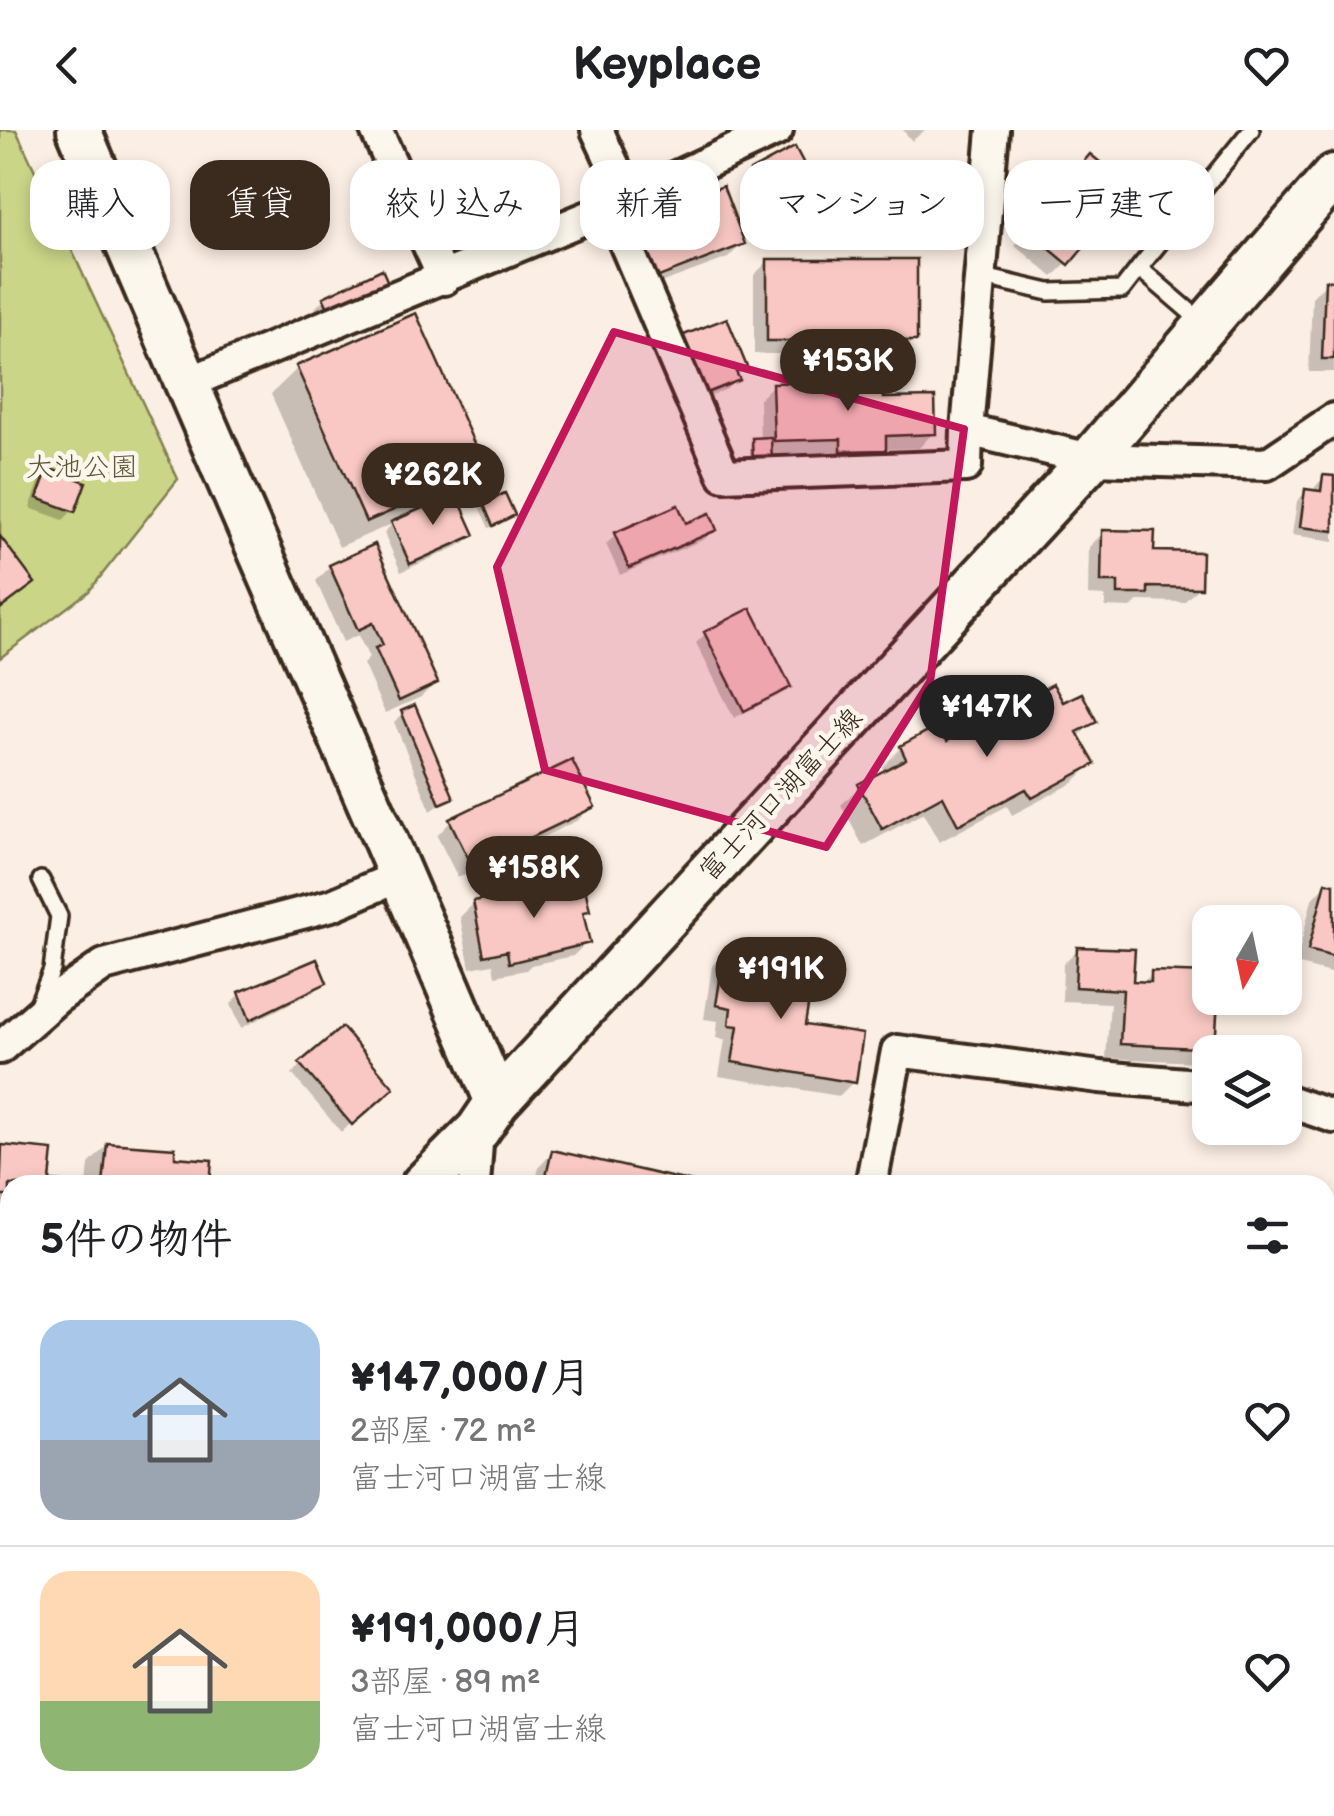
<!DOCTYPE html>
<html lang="ja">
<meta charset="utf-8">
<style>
:root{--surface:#fff;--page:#f6f6f6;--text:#202124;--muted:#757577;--line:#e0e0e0;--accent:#3b2a1e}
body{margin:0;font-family:"Balsamiq Sans","Klee One",sans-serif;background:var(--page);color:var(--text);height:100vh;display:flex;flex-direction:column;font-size:38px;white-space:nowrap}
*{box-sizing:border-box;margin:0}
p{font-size:32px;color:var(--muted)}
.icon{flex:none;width:55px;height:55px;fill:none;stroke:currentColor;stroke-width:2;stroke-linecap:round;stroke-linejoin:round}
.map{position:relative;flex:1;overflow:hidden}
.sheet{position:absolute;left:0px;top:1045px;width:1335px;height:642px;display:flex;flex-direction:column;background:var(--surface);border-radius:30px 30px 0 0;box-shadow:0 5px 15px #0003}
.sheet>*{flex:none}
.guide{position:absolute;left:30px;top:30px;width:1275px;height:90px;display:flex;gap:20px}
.needle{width:65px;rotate:189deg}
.tools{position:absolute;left:1192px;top:775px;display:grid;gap:20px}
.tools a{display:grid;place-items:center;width:110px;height:110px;border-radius:20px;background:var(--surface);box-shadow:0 5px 15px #0003;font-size:50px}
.price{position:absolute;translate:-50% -85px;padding:0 22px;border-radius:35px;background:var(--accent);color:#fff;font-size:32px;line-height:65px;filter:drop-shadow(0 2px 5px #0008)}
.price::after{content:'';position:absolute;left:50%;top:60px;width:30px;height:22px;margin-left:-15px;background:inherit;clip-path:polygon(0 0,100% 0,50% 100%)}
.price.current{background:#222;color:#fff}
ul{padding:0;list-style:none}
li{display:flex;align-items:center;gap:30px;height:250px;padding:0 40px}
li+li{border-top:2px solid var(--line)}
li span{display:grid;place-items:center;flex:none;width:280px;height:200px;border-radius:30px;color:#555}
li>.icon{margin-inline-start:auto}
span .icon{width:120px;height:120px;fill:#fffc;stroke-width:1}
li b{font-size:42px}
h2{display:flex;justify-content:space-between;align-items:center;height:120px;padding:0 40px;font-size:42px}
.chip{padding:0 35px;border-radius:30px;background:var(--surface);box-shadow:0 5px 15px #0003;font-size:35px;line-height:90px}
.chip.current{background:var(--accent);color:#fff}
header{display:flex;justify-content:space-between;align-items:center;height:130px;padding:0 40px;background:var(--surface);font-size:45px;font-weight:600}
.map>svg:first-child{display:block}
.green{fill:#cad588;stroke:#828053;stroke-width:2.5}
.shadow{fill:#0003}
.building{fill:#f9c8c4;stroke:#3b2a1e;stroke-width:2.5}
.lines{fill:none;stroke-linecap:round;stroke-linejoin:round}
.lane-casing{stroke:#3b2a1e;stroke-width:22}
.street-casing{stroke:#3b2a1e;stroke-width:38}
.secondary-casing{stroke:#3b2a1e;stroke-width:50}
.lane{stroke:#fbf7ec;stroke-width:15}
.street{stroke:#fbf7ec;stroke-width:30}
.secondary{stroke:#fbf7ec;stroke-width:42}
.marked{fill:#c2185b;fill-opacity:0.2;stroke:#c2185b;stroke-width:8;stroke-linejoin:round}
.labels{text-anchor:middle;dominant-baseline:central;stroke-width:9;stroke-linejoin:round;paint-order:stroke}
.park-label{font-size:28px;fill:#5f5538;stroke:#fbf7ec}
.street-label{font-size:28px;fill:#3b2a1e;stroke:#fbf7ec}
</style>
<header><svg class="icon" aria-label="back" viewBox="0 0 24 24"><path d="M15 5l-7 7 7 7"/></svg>Keyplace<svg class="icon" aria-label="heart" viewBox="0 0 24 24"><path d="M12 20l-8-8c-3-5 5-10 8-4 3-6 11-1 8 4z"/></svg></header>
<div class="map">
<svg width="1334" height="1686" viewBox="0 0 1334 1686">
<rect width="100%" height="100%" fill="#fbeee4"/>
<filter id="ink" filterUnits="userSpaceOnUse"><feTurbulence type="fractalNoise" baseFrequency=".01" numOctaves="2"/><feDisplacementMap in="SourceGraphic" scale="20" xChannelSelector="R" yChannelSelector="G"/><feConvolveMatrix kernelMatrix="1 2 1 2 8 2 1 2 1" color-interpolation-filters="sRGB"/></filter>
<g filter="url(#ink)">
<path class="green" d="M 0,0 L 16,0 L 178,349 L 89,461 L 0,528 Z"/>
<path class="shadow" d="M 903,0 L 925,0 L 912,11 Z
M 794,21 L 811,53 L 805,59 L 810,68 L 801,77 L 774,91 L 770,82 L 760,87 L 742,53 L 751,43 Z
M 1077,41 L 1067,133 L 1053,147 L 1015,115 Z
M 440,69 L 530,91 L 521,100 L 454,129 L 431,79 Z
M 616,109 L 742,114 L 728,128 L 636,162 Z
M 768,131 L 914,210 L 900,224 L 754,224 L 754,145 Z
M 380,142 L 322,192 L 315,178 L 324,169 Z
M 1326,153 L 1334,153 L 1334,242 L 1309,242 L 1312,167 Z
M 725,191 L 744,237 L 727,259 L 690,274 Z
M 298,238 L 483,340 L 455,367 L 472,405 L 463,414 L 401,442 L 384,403 L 392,394 L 339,417 L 271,264 Z
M 773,255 L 881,270 L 933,303 L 919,318 L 884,319 L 869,333 L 828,334 L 827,322 L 769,324 L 750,336 L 750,314 L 760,310 L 759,269 Z
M 49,341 L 72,381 L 63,390 L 30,378 L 40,350 Z
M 1324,347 L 1334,349 L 1334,411 L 1292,405 L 1297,371 L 1306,362 L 1314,363 L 1315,357 Z
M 484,375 L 512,385 L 489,398 L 480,379 Z
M 685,397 L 714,399 L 705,409 L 620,445 L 606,414 L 616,405 Z
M 1103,403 L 1152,423 L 1199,457 L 1184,472 L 1138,471 L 1131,478 L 1105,477 L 1105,466 L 1088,465 L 1089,417 Z
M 330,437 L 435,553 L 421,567 L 385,583 L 363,534 L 369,528 L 358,505 L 343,512 L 316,451 Z
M 705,504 L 788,557 L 778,566 L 734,588 L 696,513 Z
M 1062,576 L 1094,591 L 1077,608 L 1092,634 L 1073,653 L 1012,685 L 1007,676 L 939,712 L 923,683 L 863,716 L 841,675 L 860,656 L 885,643 L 882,637 L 901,618 L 946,614 Z
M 403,583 L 451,667 L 431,681 L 394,592 Z
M 592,676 L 578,690 L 458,748 L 437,706 L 451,691 Z
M 1326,755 L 1334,757 L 1334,844 L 1296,834 L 1312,769 Z
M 474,773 L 587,780 L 582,786 L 587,812 L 573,826 L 531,835 L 526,840 L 495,846 L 493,834 L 470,838 L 460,787 Z
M 1078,819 L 1130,854 L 1142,854 L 1152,843 L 1210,846 L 1210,868 L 1215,868 L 1212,918 L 1198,932 L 1106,928 L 1110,873 L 1062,871 L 1063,834 Z
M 726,821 L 766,837 L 802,897 L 853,952 L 839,966 L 719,946 L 725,910 L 716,908 L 718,891 L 704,889 L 712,836 Z
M 324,852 L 315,861 L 241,898 L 231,874 L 240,864 Z
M 301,935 L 382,967 L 341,1002 L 292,944 Z
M 107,1015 L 172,1030 L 207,1055 L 87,1055 L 89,1034 Z
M 3,1018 L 48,1053 L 66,1055 L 10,1055 L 10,1085 L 0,1084 L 0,1021 Z
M 553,1022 L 695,1055 L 535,1055 L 539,1037 Z
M 1334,1466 L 1334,1657 L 1329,1656 L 1332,1604 L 1325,1604 L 1326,1475 Z
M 1067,1678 L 1133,1678 L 1127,1683 L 1117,1681 L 1113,1686 L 1066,1684 Z"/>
<path class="building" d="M 795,17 L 814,53 L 807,57 L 813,68 L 784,83 L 780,74 L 770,79 L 750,41 Z
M 1090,24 L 1133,59 L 1069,135 L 1027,100 Z
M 509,37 L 533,92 L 463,121 L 439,67 Z
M 723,56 L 745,114 L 651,150 L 629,92 Z
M 767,129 L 917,129 L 917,211 L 767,211 Z
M 382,139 L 390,157 L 331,184 L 323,167 Z
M 1325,150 L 1334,151 L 1334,229 L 1322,229 Z
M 416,183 L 486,340 L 366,392 L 296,236 Z
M 727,188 L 747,237 L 736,242 L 740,250 L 699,266 L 676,208 Z
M 883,250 L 883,268 L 935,267 L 936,304 L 886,306 L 886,320 L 841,321 L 841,309 L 774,311 L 772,253 Z
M 771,307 L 772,333 L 753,333 L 752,308 Z
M 48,338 L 86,352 L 75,382 L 37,368 Z
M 1323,345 L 1334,346 L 1334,401 L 1300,397 L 1305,359 L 1321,361 Z
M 456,363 L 475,405 L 410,434 L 391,392 Z
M 505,363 L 515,385 L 493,396 L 483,373 Z
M 678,375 L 686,393 L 710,383 L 717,400 L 629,438 L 614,403 Z
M 1102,400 L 1155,401 L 1154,421 L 1202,422 L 1201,458 L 1148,457 L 1148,464 L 1118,464 L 1118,452 L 1101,452 Z
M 0,406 L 35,453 L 0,479 Z
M 375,414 L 438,553 L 399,571 L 375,518 L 383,515 L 373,493 L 358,500 L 329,435 Z
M 751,478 L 791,557 L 744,581 L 704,502 Z
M 1053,554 L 1063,572 L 1082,563 L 1097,592 L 1077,602 L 1095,634 L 1032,668 L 1026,659 L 958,695 L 943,666 L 882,699 L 858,654 L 906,629 L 900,616 L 939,595 L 947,611 Z
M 415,575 L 454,668 L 440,674 L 401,581 Z
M 572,630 L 595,677 L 472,736 L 449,689 Z
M 583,749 L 590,781 L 583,782 L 590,813 L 509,833 L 507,821 L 484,826 L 473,771 Z
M 1326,752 L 1334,754 L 1334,827 L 1308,820 Z
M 1077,817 L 1135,819 L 1133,851 L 1151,852 L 1151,841 L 1210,843 L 1210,868 L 1218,868 L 1215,919 L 1120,914 L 1123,860 L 1075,857 Z
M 725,819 L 771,826 L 769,835 L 792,839 L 791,848 L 812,852 L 805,895 L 863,904 L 856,953 L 732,932 L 738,896 L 729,895 L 731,878 L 716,875 Z
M 317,829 L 327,853 L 250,890 L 239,862 Z
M 342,897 L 394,958 L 352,995 L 299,933 Z
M 107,1013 L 175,1018 L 175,1027 L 212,1030 L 210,1055 L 103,1055 Z
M 2,1015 L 53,1020 L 50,1051 L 96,1055 L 10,1055 L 10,1066 L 0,1066 Z
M 552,1020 L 706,1055 L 544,1055 Z
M 0,1659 L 10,1666 L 10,1678 L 29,1680 L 24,1686 L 0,1686 Z
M 52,1678 L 88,1678 L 91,1681 L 87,1686 L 44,1686 Z
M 677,1678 L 710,1678 L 714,1680 L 711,1686 L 672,1686 Z
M 1083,1678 L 1120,1678 L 1119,1684 Z"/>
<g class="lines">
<defs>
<path id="lane" d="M 980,146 L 1049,162 L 1122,160 L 1139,138
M 1203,193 L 1139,138 L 1251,0
M 38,874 L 52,840 L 59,786 L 41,750
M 110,1678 L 124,1686
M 729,1686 L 733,1678"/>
<path id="street" d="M 376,0 L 444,149
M 597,0 L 629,69
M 993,0 L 967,300 L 1091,329 L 1267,334 L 1334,289
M 610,78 L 777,0
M 185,254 L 610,78 L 724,345 L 966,336 L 967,300
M 0,918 L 57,868 L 104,835 L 332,775 L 402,745
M 1285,970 L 1334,987
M 474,1055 L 478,1000
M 871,1055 L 897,921 L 1100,947 L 1210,956
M 885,1678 L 910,1686"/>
<path id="secondary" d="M 79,0 C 215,326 361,647 497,972
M 423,1055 L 478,1000 L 497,972 L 1091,329 L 1334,46
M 0,1476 L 10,1466"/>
</defs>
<use href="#lane" class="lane-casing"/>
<use href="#street" class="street-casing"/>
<use href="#secondary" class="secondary-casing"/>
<use href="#lane" class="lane"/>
<use href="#street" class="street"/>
<use href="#secondary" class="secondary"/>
</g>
</g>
<path class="marked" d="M 614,202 L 964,299 L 930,552 L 826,717 L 545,640 L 497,437 Z"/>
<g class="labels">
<g class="park-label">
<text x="82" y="337">大池公園</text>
</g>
<g class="street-label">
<text transform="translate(781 665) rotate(-47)">富士河口湖富士線</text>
</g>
</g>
</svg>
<div class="tools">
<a><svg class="needle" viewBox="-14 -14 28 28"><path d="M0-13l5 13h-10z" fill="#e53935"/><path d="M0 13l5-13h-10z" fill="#757577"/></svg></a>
<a><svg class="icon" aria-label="layers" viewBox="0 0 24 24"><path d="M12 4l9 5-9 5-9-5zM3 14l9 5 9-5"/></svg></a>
</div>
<b class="price" style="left:848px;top:284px">¥153K</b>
<b class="price" style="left:433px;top:398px">¥262K</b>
<b class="price current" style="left:987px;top:630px">¥147K</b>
<b class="price" style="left:534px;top:791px">¥158K</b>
<b class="price" style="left:781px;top:892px">¥191K</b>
<div class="guide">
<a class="chip">購入</a>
<a class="chip current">賃貸</a>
<a class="chip">絞り込み</a>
<a class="chip">新着</a>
<a class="chip">マンション</a>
<a class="chip">一戸建て</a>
</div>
<section class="sheet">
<h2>5件の物件<svg class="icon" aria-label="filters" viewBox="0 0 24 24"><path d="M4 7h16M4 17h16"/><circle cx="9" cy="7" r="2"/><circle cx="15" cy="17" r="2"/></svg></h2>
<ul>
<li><span style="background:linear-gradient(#a9c7e8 60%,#9aa5b1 0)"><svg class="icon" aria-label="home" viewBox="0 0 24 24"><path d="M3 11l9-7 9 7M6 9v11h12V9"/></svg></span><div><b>¥147,000/月</b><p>2部屋 · 72 m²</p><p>富士河口湖富士線</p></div><svg class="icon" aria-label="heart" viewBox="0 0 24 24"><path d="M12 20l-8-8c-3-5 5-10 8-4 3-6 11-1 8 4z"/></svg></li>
<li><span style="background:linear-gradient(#ffd9b3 65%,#8fb573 0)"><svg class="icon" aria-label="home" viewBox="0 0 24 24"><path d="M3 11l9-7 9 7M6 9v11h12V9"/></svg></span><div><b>¥191,000/月</b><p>3部屋 · 89 m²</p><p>富士河口湖富士線</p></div><svg class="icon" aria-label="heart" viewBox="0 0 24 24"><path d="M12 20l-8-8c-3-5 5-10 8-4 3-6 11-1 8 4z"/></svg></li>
</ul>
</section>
</div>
